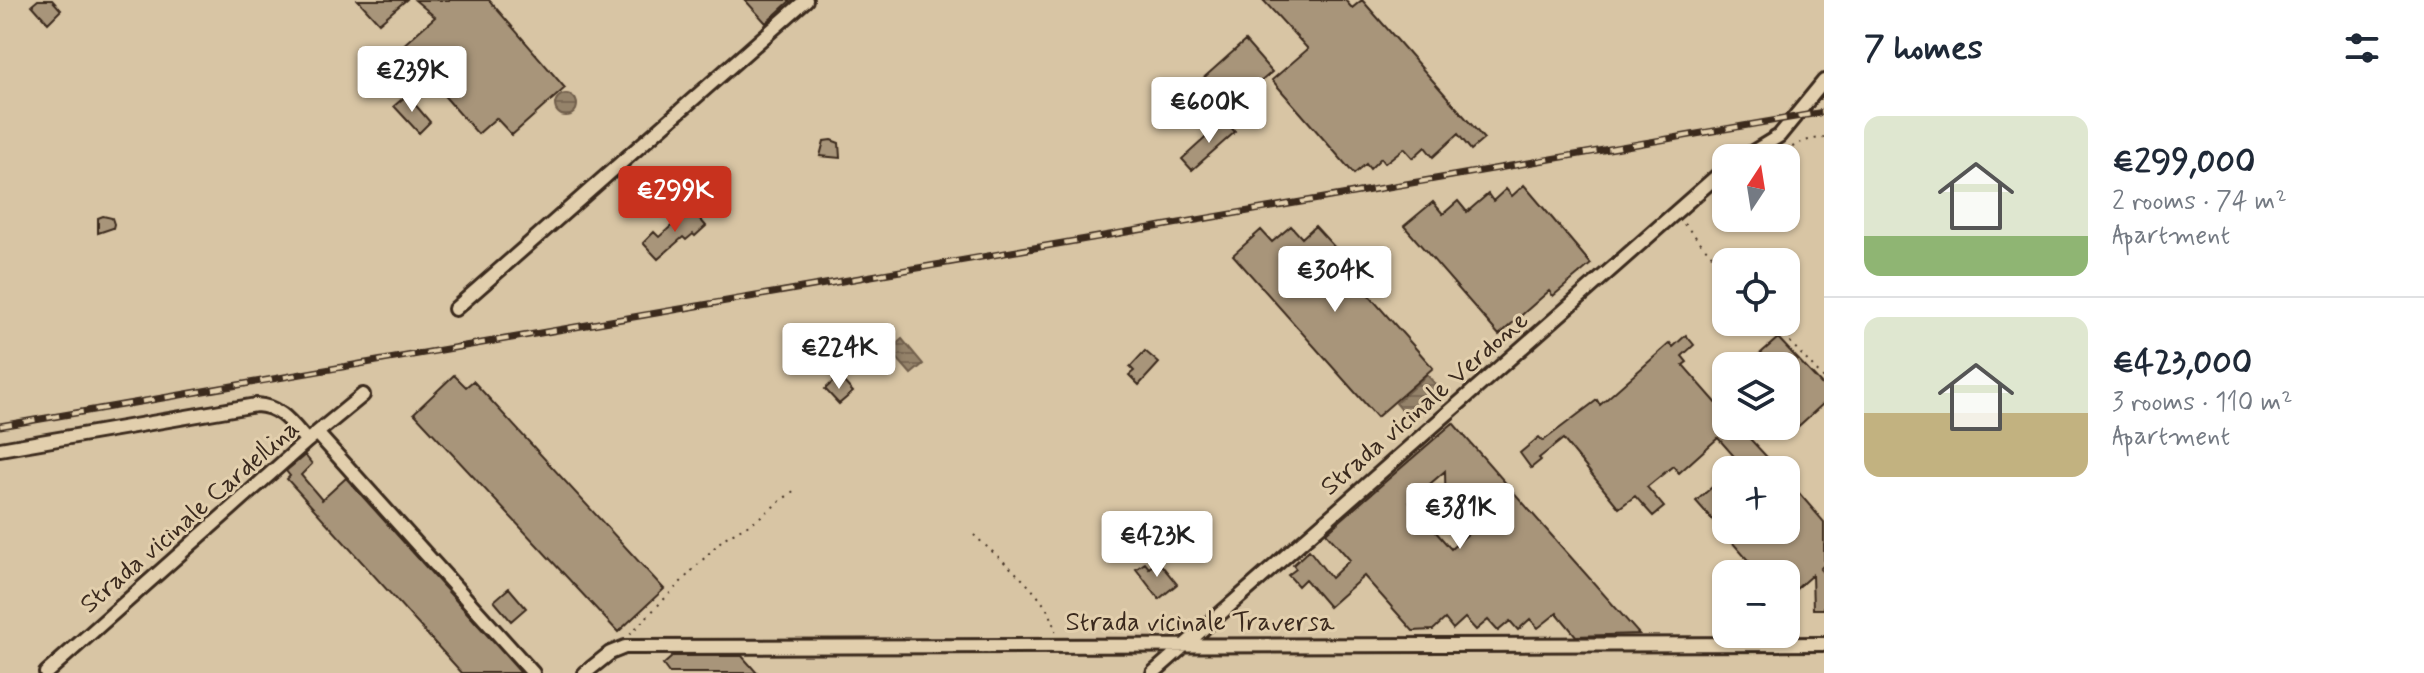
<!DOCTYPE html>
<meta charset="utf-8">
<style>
:root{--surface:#fff;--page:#f6f6f7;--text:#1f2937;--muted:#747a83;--line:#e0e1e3;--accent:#c8321e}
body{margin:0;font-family:Mynerve,sans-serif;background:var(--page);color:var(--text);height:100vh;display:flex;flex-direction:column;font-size:30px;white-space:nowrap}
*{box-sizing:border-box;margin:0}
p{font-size:26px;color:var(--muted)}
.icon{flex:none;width:44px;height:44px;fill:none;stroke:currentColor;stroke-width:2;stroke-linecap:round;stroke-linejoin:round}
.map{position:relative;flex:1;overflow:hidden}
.sheet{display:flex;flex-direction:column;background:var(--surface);width:600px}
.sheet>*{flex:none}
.needle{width:52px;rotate:12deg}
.controls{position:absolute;left:1712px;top:144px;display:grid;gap:16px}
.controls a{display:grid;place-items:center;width:88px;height:88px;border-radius:16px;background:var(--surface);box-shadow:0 2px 6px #0004;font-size:40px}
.price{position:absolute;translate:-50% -68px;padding:0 18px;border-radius:8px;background:#fff;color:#222;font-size:26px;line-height:52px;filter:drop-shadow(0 2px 4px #0008)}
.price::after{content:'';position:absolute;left:50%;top:48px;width:24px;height:18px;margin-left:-12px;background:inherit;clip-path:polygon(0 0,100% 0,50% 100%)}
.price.active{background:var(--accent);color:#fff}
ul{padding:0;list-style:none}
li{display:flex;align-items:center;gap:24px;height:200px;padding:0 40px}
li+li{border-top:2px solid var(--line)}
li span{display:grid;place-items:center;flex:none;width:224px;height:160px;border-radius:16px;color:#555}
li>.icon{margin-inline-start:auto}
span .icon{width:96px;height:96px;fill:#fffc;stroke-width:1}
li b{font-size:34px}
h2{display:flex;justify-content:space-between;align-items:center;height:96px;padding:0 40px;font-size:34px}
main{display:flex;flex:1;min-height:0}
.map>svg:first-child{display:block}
.water{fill:url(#water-rules);stroke:#715f4c;stroke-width:2}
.building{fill:#a8957a;stroke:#3b2a1e;stroke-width:2;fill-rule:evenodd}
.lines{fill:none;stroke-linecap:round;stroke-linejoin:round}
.street-casing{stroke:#3b2a1e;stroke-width:18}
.path{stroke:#3b2a1e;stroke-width:2;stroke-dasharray:2 6;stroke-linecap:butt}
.street{stroke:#e2cfad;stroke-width:12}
.rail-casing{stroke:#3b2a1e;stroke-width:7}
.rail{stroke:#e2cfad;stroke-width:4;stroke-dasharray:12;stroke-linecap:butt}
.labels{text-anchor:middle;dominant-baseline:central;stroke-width:6;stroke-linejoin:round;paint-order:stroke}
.street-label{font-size:26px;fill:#3b2a1e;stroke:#e2cfad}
</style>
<main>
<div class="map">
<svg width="1824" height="673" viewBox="0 0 1824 673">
<defs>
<pattern id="water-rules" width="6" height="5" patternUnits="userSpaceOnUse" patternTransform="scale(2)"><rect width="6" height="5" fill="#95836b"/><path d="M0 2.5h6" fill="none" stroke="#7b6b57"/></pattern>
</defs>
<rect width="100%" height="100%" fill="#d8c5a4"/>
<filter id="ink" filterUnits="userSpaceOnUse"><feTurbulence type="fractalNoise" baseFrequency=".0125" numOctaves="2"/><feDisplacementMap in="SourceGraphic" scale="16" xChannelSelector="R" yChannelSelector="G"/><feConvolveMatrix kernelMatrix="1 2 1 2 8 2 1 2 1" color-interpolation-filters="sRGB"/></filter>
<g filter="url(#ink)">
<path class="water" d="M555 105a11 11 0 1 1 22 0a11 11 0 1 1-22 0Z
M 902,339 L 923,364 L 911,374 L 890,350 Z
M 1427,375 L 1440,389 L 1408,417 L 1396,403 Z
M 1446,495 L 1446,519 L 1425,520 L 1422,517 L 1421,496 Z"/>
<path class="building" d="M 38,0 L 52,0 L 61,10 L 48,23 L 32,5 Z
M 358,0 L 406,0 L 379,23 Z
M 415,0 L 489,0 L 565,88 L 512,135 L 496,118 L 478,134 L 401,47 L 435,17 Z
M 745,0 L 791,0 L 766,23 Z
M 1263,0 L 1345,0 L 1352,8 L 1362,0 L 1484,139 L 1471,150 L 1458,134 L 1433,157 L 1425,147 L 1413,158 L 1404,148 L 1385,163 L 1381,158 L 1370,169 L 1366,164 L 1354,174 L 1272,80 L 1308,49 Z
M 1245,41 L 1272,72 L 1216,120 L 1190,90 Z
M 407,95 L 430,122 L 419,133 L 394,106 Z
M 1225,120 L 1235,132 L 1192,170 L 1182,159 Z
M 831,140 L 839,143 L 840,158 L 820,156 L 824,141 Z
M 1524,185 L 1591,264 L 1553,296 L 1549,291 L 1499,335 L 1404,226 L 1433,202 L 1443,214 L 1458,201 L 1467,212 L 1488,194 L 1493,201 L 1506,189 L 1512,196 Z
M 693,211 L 706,226 L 695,236 L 693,234 L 686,240 L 683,237 L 658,259 L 643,243 L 654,232 L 659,237 L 686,213 L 688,216 Z
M 103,216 L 112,218 L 114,224 L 113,228 L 98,233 L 98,218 Z
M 1291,226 L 1302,238 L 1315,226 L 1349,263 L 1344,267 L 1433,368 L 1377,417 L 1233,255 L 1261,230 L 1272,242 Z
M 1686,335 L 1694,345 L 1682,356 L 1687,362 L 1683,365 L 1726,414 L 1726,426 L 1738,426 L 1779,470 L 1731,470 L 1740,463 L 1718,438 L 1679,473 L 1673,466 L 1647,487 L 1664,507 L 1653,516 L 1635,496 L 1619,508 L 1563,439 L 1539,458 L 1541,460 L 1531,468 L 1520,453 L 1539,437 L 1543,441 L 1597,400 L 1600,405 L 1670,343 L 1673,347 Z
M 1778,338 L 1824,387 L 1824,403 L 1792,432 L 1786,425 L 1786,366 L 1746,366 Z
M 1145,351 L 1159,363 L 1139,385 L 1129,375 L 1134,371 L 1130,367 Z
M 454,375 L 466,387 L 473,381 L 664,589 L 618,632 L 414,413 Z
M 835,380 L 839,385 L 843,381 L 853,392 L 839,404 L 825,389 Z
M 1453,423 L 1545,528 L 1639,634 L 1576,636 L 1557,613 L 1538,628 L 1530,619 L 1518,630 L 1510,621 L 1498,631 L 1488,620 L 1476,630 L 1465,618 L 1453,629 L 1445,619 L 1433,630 L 1413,631 L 1364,576 L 1329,607 L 1305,579 L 1298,586 L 1292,579 L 1288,575 L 1296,569 L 1293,565 L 1309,550 L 1331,578 L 1350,560 L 1326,533 ZM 1445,471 L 1446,523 L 1480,523 L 1451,549 L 1409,502 Z
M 305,455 L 312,464 L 301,475 L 322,500 L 346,478 L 521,673 L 462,673 L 287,479 L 290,476 L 286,471 Z
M 1726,475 L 1726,530 L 1786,530 L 1786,478 L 1824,522 L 1824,565 L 1820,569 L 1824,574 L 1824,609 L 1813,609 L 1812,575 L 1786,598 L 1786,574 L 1760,574 L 1696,501 Z
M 1158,561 L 1177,584 L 1159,599 L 1136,569 L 1145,563 L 1149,568 Z
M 509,588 L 526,608 L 511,621 L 494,601 Z
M 673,656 L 742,656 L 757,673 L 669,673 L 663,665 Z"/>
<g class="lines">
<defs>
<path id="street" d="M 1743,158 L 1779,136 L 1824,81
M 455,309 L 806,0
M 317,433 L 533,673
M 0,449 L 256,405 C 281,406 292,424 307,441
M 46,673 L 307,441 L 363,395
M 585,673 L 610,653 L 625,647 L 1824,644
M 1153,673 L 1726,168"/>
</defs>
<use href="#street" class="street-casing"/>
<path class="path" d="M 1771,158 L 1804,141 L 1824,137
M 1684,224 L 1726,271
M 1779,330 L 1824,379
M 974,535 C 999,559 1051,597 1056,632
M 630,634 L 723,539 L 756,520 L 796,489"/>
<use href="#street" class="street"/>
<defs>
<path id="rail" d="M 0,426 L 1824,112"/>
</defs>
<use href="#rail" class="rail-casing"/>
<use href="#rail" class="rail"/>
</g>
</g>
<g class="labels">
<g class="street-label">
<text transform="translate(1425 404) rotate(-41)">Strada vicinale Verdone</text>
<text transform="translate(190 517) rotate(-41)">Strada vicinale Cardellina</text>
<text x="1200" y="623">Strada vicinale Traversa</text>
</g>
</g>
</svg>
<div class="controls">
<a><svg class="needle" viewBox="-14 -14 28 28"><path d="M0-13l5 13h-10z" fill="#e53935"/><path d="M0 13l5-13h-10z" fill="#747a83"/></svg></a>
<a><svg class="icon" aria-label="locate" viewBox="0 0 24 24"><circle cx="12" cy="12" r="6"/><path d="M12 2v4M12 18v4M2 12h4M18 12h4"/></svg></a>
<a><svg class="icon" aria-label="layers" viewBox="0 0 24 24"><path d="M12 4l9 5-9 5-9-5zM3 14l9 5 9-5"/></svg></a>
<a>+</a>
<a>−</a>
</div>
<b class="price" style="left:412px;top:114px">€239K</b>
<b class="price" style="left:1209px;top:145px">€600K</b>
<b class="price active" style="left:675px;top:234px">€299K</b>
<b class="price" style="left:1335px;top:314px">€304K</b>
<b class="price" style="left:839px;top:391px">€224K</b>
<b class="price" style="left:1460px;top:551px">€381K</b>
<b class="price" style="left:1157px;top:579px">€423K</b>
</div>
<section class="sheet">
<h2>7 homes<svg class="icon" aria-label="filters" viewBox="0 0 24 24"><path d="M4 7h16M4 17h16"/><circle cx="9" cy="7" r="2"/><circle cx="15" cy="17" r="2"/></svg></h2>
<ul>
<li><span style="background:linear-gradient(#dfe7d0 75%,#8fb573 0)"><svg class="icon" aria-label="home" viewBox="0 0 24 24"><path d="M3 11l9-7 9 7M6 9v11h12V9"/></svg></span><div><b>€299,000</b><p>2 rooms · 74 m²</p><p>Apartment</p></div></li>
<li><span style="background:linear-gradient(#dfe7d0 60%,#c2b280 0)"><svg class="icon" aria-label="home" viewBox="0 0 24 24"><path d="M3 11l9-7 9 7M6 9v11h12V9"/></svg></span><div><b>€423,000</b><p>3 rooms · 110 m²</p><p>Apartment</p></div></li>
</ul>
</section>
</main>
